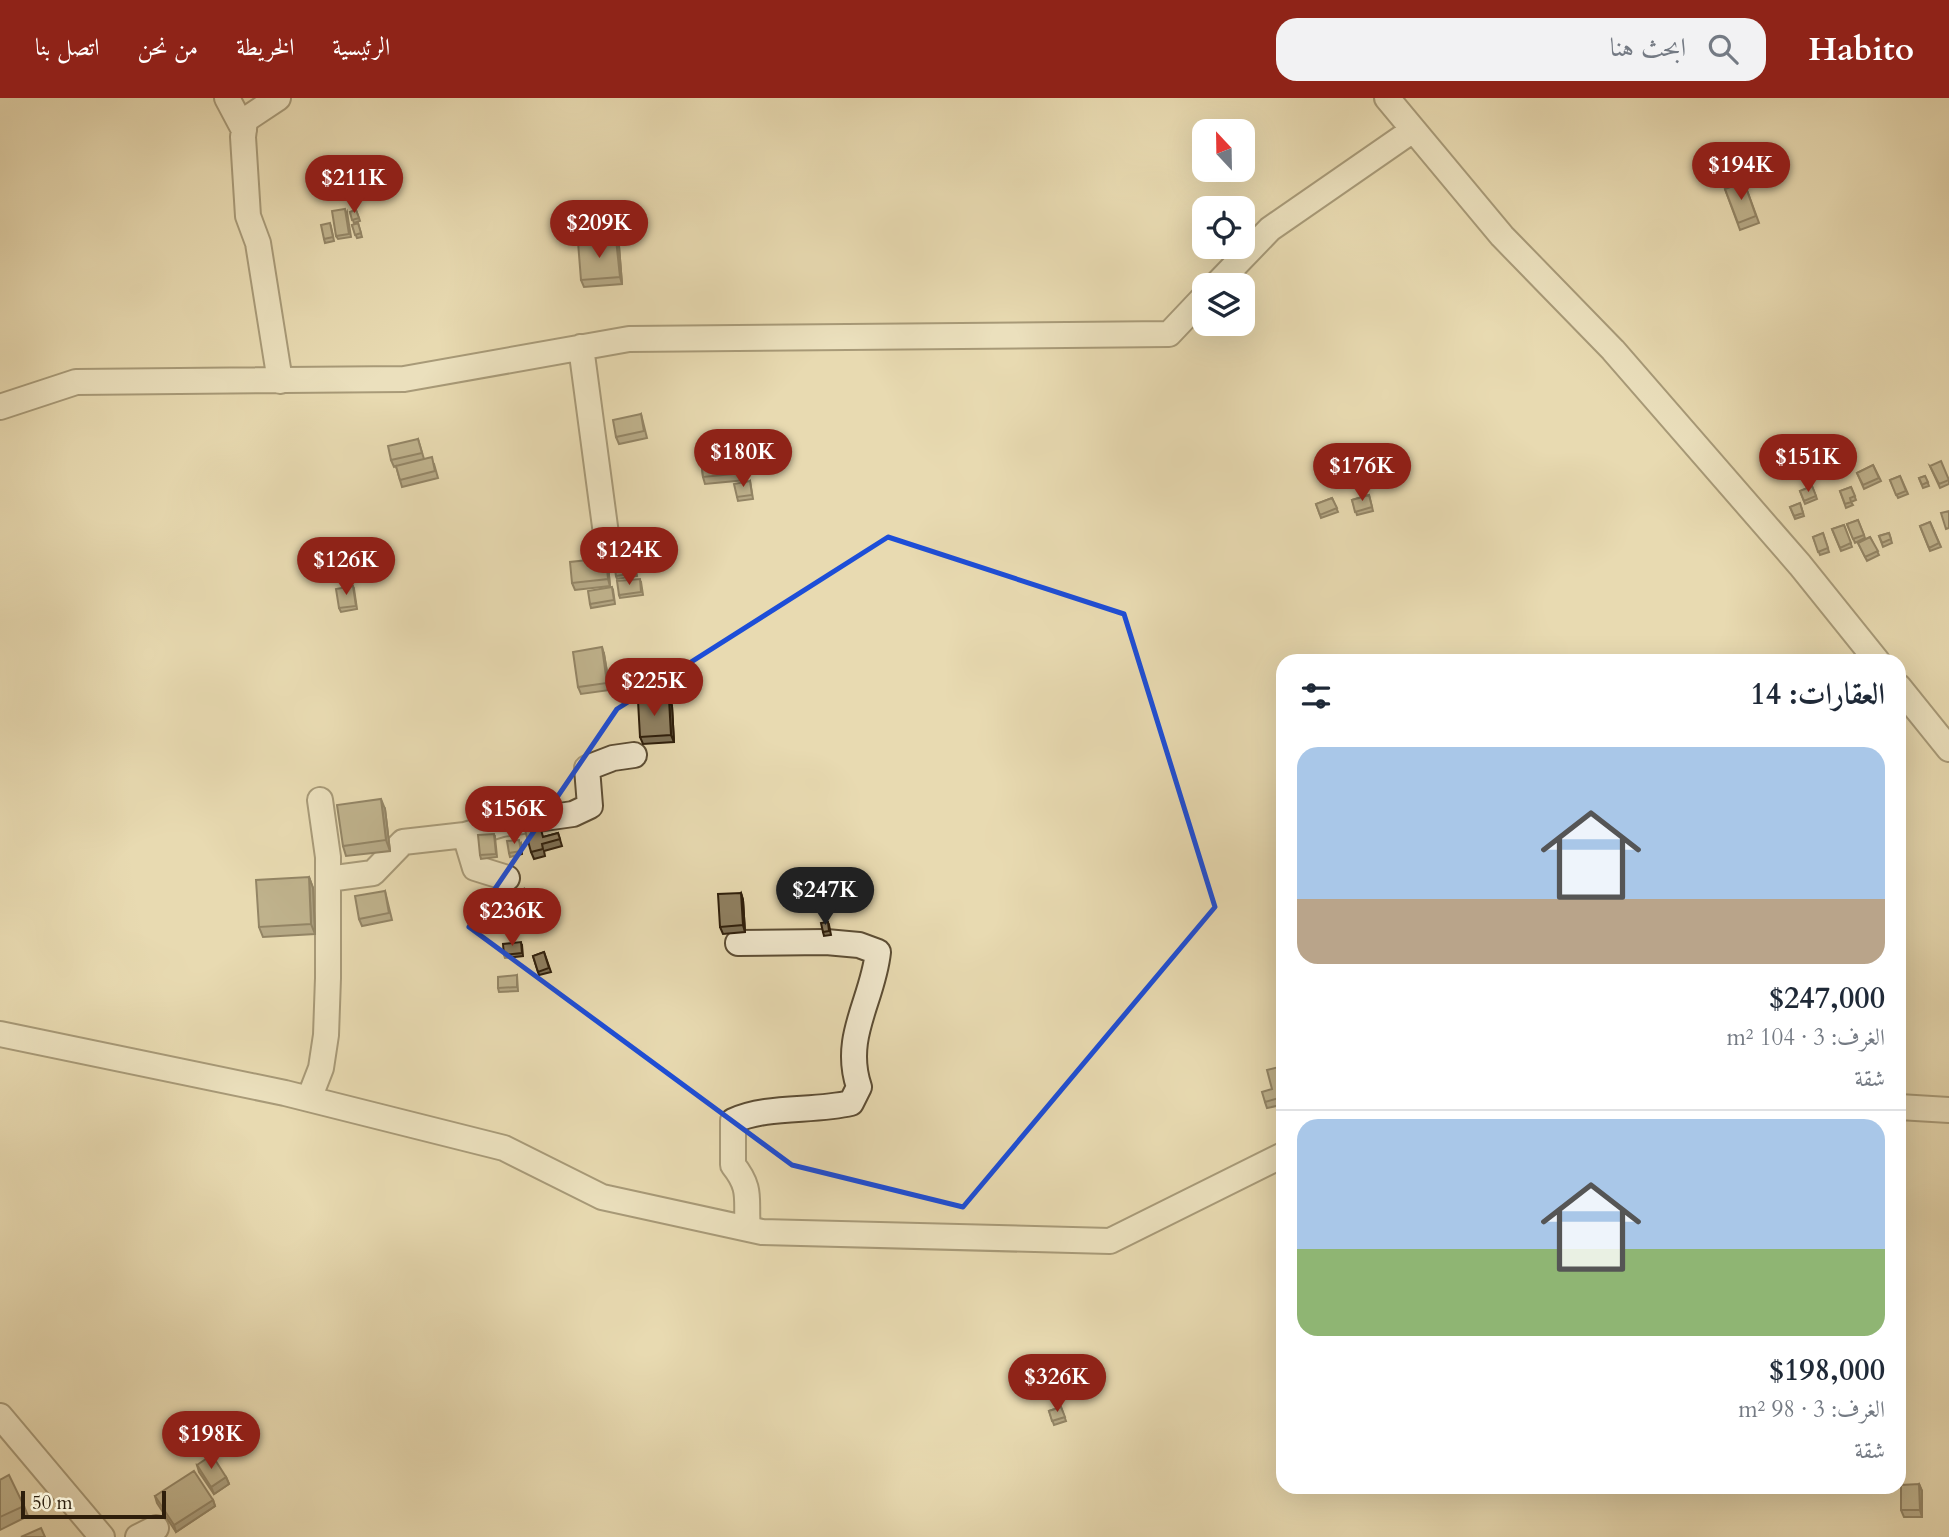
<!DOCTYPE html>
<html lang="ar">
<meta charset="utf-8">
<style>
:root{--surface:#fff;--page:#f2f2f3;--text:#1f2937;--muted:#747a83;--line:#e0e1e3;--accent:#8f2418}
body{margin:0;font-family:Cardo,Amiri,serif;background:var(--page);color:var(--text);direction:rtl;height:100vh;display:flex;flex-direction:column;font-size:26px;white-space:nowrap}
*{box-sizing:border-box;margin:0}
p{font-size:23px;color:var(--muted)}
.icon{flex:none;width:38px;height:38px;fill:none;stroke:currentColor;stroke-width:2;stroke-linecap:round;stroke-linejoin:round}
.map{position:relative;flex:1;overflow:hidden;direction:ltr}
.details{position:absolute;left:1276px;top:556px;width:630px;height:840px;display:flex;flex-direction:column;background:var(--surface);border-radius:21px;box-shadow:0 7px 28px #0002;direction:rtl}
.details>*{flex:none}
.needle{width:46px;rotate:338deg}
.controls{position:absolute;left:1192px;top:21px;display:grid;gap:14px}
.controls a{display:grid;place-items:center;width:63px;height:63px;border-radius:14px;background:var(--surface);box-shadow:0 7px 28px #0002;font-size:35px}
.scale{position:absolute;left:21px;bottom:18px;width:145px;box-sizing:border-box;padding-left:7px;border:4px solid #2e1e0b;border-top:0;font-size:19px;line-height:24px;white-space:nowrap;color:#2e1e0b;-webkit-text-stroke:5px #f0e7cc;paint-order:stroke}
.price{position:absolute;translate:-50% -60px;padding:0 16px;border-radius:24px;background:var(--accent);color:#fff;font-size:23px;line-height:46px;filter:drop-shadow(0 2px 4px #0008)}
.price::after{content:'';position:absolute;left:50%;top:42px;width:21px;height:16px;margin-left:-10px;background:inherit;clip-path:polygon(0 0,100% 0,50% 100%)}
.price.selected{background:#222;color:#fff}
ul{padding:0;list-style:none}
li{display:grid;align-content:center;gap:14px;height:371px;padding:0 21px}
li+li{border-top:2px solid var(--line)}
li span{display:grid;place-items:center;height:217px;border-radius:21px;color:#555}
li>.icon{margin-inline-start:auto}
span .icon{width:126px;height:126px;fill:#fffc;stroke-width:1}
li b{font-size:30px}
h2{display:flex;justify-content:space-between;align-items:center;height:84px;padding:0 21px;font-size:30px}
header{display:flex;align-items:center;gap:42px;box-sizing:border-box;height:98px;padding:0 35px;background:var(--accent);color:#fff}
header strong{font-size:33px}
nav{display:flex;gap:38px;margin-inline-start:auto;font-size:24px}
.search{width:490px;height:63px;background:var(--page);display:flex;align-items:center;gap:18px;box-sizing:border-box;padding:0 24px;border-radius:21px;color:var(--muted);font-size:26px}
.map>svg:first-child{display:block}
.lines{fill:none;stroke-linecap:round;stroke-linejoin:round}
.minor-casing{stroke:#5c4d34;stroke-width:28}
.minor{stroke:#f0e7cc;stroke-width:24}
.wall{fill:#7b6e53;stroke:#2e1e0b;stroke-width:2}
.shaded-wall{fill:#645a44;stroke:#2e1e0b;stroke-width:2}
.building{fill:#8f8061;stroke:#2e1e0b;stroke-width:2}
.marked{fill:none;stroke:#1d4ed8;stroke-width:5;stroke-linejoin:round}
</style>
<header>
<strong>Habito</strong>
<div class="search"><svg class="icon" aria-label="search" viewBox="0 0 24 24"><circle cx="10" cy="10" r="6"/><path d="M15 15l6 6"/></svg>ابحث هنا</div>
<nav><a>الرئيسية</a><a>الخريطة</a><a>من نحن</a><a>اتصل بنا</a></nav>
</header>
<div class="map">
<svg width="1949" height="1439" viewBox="0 0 1949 1439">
<rect width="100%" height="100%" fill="#e8dab1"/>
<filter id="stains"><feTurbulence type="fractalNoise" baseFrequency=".00286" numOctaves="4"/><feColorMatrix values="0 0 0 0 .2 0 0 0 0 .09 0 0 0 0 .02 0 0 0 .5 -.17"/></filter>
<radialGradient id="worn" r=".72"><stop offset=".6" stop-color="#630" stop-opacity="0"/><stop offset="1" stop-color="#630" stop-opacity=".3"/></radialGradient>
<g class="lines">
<defs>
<path id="minor" d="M 227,0 L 244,32
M 278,0 L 245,22 L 243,39 L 248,118 L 258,145 L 280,283
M 1387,0 L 1502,138 L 1613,252 L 1800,467 L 1878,564
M 1216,187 L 1270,131 L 1413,32
M 581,249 L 608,451
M 0,309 L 76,284 L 404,281 L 629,241 L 1169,236 L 1204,199
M 1899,589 L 1949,651
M 465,737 L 502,726 L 573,716 L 590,708 L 587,670 L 613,660 L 634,657
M 328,781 L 373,775 L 403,744 L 465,737 L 475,770 L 507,780
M 738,845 L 826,844 L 859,847 L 878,854 C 873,902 842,939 859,989 L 851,1005 C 813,1014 767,1007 733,1023 L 733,1067 C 753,1092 745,1102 748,1131
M 0,936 L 285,995 L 504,1050 L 602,1099 L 762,1134 L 1110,1143 L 1283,1057
M 309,1001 L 321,970 L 326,937 L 328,880 L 328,759 L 320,702
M 1899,1009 L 1949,1012
M 0,1318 L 102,1439
M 138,1439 L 156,1430"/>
</defs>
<use href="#minor" class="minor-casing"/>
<use href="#minor" class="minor"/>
</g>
<path class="wall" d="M 1744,84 L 1759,125 L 1740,132 L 1725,91 Z
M 356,112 L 360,123 L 354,125 L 350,114 Z
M 347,114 L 351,139 L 338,141 L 336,138 Z
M 358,125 L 362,139 L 357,140 L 352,127 Z
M 331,129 L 334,143 L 325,145 L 324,141 Z
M 619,148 L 622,186 L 584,189 L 581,182 Z
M 641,316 L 647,340 L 619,346 L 616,339 Z
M 418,341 L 424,361 L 434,366 L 438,380 L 402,389 L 396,368 L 394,369 L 391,362 Z
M 699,343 L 727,347 L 728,356 L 730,360 L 731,368 L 745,374 L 746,382 L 705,386 L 703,379 Z
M 1873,367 L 1881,383 L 1864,391 L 1857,375 Z
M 1930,368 L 1949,382 L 1949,386 L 1940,390 Z
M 1900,378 L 1908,396 L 1898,400 L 1890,382 Z
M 1925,378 L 1929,388 L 1923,390 L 1919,380 Z
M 750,383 L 753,401 L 738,403 L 737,399 Z
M 1812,388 L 1817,401 L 1805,406 L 1800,393 Z
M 1851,389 L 1856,402 L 1851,404 L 1853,407 L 1846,410 L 1840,393 Z
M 1369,397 L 1373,413 L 1357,417 L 1352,402 Z
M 1332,400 L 1338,414 L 1321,420 L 1316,406 Z
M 1800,405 L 1804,418 L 1795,421 L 1790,409 Z
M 1858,422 L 1865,440 L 1855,445 L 1847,426 Z
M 1930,424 L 1941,449 L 1930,453 L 1920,428 Z
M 1844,427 L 1852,449 L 1841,453 L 1832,431 Z
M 1823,435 L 1829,454 L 1820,457 L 1813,439 Z
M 1889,435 L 1892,445 L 1883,449 L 1879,438 Z
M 1870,439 L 1879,457 L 1867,463 L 1858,445 Z
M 606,460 L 608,467 L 610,488 L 575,492 L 572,485 Z
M 634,462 L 637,478 L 617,481 L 616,478 Z
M 641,484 L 643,497 L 620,500 L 619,497 Z
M 354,491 L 357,511 L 341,514 L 339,510 Z
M 613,492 L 615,506 L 591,510 L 590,506 Z
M 604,556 L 610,592 L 581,596 L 578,589 Z
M 672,608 L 674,644 L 643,646 L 640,639 Z
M 385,711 L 390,753 L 346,758 L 343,748 Z
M 558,735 L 562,748 L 544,753 L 545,758 L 534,761 L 531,754 L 544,739 Z
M 495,739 L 497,759 L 481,761 L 480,757 Z
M 521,745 L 522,756 L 510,759 L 509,755 Z
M 309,779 L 313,790 L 315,836 L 263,839 L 259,829 Z
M 524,791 L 526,798 L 528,824 L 486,828 L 483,821 Z
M 385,793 L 392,822 L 362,828 L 359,821 Z
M 741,795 L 743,802 L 745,834 L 723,836 L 720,829 Z
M 829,827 L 831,837 L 824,838 L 823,834 Z
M 522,847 L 523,858 L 505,860 L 504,857 Z
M 544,854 L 551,874 L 539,877 L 533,858 Z
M 517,877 L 518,893 L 499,894 L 498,890 Z
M 1283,968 L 1283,1011 L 1281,1007 L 1267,1010 L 1265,1004 L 1272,991 Z
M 1061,1309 L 1066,1323 L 1054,1327 L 1049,1313 Z
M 197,1367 L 226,1379 L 229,1386 L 214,1396 L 199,1374 Z
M 0,1382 L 24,1408 L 28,1418 L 0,1432 Z
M 1919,1386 L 1922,1393 L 1922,1419 L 1904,1419 L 1901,1412 Z
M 155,1398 L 213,1402 L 215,1408 L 176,1434 L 157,1405 Z"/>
<path class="shaded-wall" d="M 616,141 L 619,148 L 622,186 L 620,179 Z
M 606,460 L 608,467 L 610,488 L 608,481 Z
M 602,549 L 604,556 L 610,592 L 607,585 Z
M 669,601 L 672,608 L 674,644 L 671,637 Z
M 381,701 L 385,711 L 390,753 L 386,742 Z
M 309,779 L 313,790 L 315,836 L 311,826 Z
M 524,791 L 526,798 L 528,824 L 526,817 Z
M 741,795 L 743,802 L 745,834 L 743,827 Z
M 226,1379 L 229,1386 L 214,1396 L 211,1389 Z
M 1919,1386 L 1922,1393 L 1922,1419 L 1920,1412 Z
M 213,1402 L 215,1408 L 176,1434 L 174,1427 Z"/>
<path class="building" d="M 1744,84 L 1756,118 L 1738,125 L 1725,91 Z
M 345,111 L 349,136 L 336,138 L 332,113 Z
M 356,112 L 359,120 L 352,122 L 350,114 Z
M 330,125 L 333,139 L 324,141 L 321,127 Z
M 358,125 L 361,135 L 355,137 L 352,127 Z
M 616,141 L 620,179 L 581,182 L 578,144 Z
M 641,316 L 644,333 L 616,339 L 613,322 Z
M 725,340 L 726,351 L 719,352 L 721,369 L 742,367 L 743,375 L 703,379 L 699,343 Z
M 418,341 L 422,355 L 391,362 L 388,348 Z
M 729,356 L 730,368 L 723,369 L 721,357 Z
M 432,359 L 435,373 L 400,382 L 396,368 Z
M 1941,363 L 1949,382 L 1939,386 L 1930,368 Z
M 1873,367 L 1879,380 L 1863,387 L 1857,375 Z
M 1900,378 L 1906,393 L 1896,397 L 1890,382 Z
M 1925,378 L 1928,384 L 1922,387 L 1919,380 Z
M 750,383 L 752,397 L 737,399 L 734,386 Z
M 1812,388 L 1816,398 L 1804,403 L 1800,393 Z
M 1851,389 L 1855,398 L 1850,400 L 1851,404 L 1845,406 L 1840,393 Z
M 1369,397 L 1372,409 L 1355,414 L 1352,402 Z
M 1332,400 L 1337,410 L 1320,417 L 1316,406 Z
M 1800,405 L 1803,415 L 1794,418 L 1790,409 Z
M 1949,413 L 1949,430 L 1946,431 L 1941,415 Z
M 1858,422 L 1864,437 L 1853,441 L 1847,426 Z
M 1930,424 L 1939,445 L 1929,450 L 1920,428 Z
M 1844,427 L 1851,445 L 1840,450 L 1832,431 Z
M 1823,435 L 1828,450 L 1818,454 L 1813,439 Z
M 1889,435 L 1891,441 L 1882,445 L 1879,438 Z
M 1870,439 L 1878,453 L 1865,459 L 1858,445 Z
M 606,460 L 608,481 L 572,485 L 570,464 Z
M 634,462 L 635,475 L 616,478 L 614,465 Z
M 640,481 L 641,494 L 619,497 L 617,483 Z
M 353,488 L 356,508 L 339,510 L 336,491 Z
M 612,489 L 614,502 L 590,506 L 588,493 Z
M 602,549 L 607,585 L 578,589 L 573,554 Z
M 669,601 L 671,637 L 640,639 L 638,603 Z
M 381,701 L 386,742 L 343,748 L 337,707 Z
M 540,728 L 543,739 L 558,735 L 560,741 L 542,746 L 543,751 L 531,754 L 525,732 Z
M 494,736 L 496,756 L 480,757 L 478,737 Z
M 519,742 L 521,753 L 509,755 L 507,743 Z
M 309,779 L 311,826 L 259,829 L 256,782 Z
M 524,791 L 526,817 L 483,821 L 481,795 Z
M 385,793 L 389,815 L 359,821 L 355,798 Z
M 741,795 L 743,827 L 720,829 L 718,796 Z
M 828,824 L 829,833 L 823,834 L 821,825 Z
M 521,844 L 522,855 L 504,857 L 503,846 Z
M 544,854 L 549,870 L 538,874 L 533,858 Z
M 517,877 L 517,889 L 498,890 L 498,879 Z
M 1283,968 L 1283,1003 L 1280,1004 L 1279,1000 L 1265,1004 L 1262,994 L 1272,991 L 1267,972 Z
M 1061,1309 L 1065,1319 L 1052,1323 L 1049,1313 Z
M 212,1357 L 226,1379 L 211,1389 L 197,1367 Z
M 194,1373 L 213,1402 L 174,1427 L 155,1398 Z
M 9,1377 L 24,1408 L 0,1419 L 0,1382 Z
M 1919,1386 L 1920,1412 L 1901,1412 L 1901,1387 Z
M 41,1430 L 45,1439 L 21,1439 Z"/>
<path d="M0 0H1949V1439H0ZM 888,439 L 1124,516 L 1215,809 L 963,1109 L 792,1067 L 469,829 L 617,611 Z" fill="#e8dab1" fill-opacity=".55" fill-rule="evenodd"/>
<path class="marked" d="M 888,439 L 1124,516 L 1215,809 L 963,1109 L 792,1067 L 469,829 L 617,611 Z"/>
<rect width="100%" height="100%" filter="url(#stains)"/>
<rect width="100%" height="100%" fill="url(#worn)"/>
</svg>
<div class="controls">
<a><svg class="needle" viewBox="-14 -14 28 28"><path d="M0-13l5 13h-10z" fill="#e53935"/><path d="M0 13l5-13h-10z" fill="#747a83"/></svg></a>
<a><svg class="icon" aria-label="locate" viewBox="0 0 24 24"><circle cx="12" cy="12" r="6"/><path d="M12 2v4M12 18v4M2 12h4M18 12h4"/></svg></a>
<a><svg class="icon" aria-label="layers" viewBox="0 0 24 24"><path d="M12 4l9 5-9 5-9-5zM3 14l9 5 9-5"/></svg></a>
</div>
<div class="scale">50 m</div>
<b class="price" style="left:1741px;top:104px">$194K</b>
<b class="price" style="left:354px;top:117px">$211K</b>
<b class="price" style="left:599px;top:162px">$209K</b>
<b class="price" style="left:743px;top:391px">$180K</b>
<b class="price" style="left:1808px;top:396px">$151K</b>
<b class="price" style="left:1362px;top:405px">$176K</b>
<b class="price" style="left:629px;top:489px">$124K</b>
<b class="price" style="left:346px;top:499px">$126K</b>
<b class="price" style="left:654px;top:620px">$225K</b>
<b class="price" style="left:514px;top:748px">$156K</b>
<b class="price selected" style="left:825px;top:829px">$247K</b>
<b class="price" style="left:512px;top:850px">$236K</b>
<b class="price" style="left:1057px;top:1316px">$326K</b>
<b class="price" style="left:211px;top:1373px">$198K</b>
<section class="details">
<h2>العقارات: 14<svg class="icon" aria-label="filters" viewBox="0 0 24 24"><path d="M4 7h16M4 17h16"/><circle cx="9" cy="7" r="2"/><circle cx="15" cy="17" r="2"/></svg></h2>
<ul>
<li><span style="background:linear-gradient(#a9c7e8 70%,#b9a48a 0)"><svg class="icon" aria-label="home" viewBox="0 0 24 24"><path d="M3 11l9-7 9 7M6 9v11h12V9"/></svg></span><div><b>$247,000</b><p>الغرف: 3 · 104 m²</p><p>شقة</p></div></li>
<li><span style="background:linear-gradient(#a9c7e8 60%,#8fb573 0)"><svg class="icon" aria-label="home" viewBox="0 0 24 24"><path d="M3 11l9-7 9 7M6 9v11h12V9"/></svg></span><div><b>$198,000</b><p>الغرف: 3 · 98 m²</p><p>شقة</p></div></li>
</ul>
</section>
</div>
